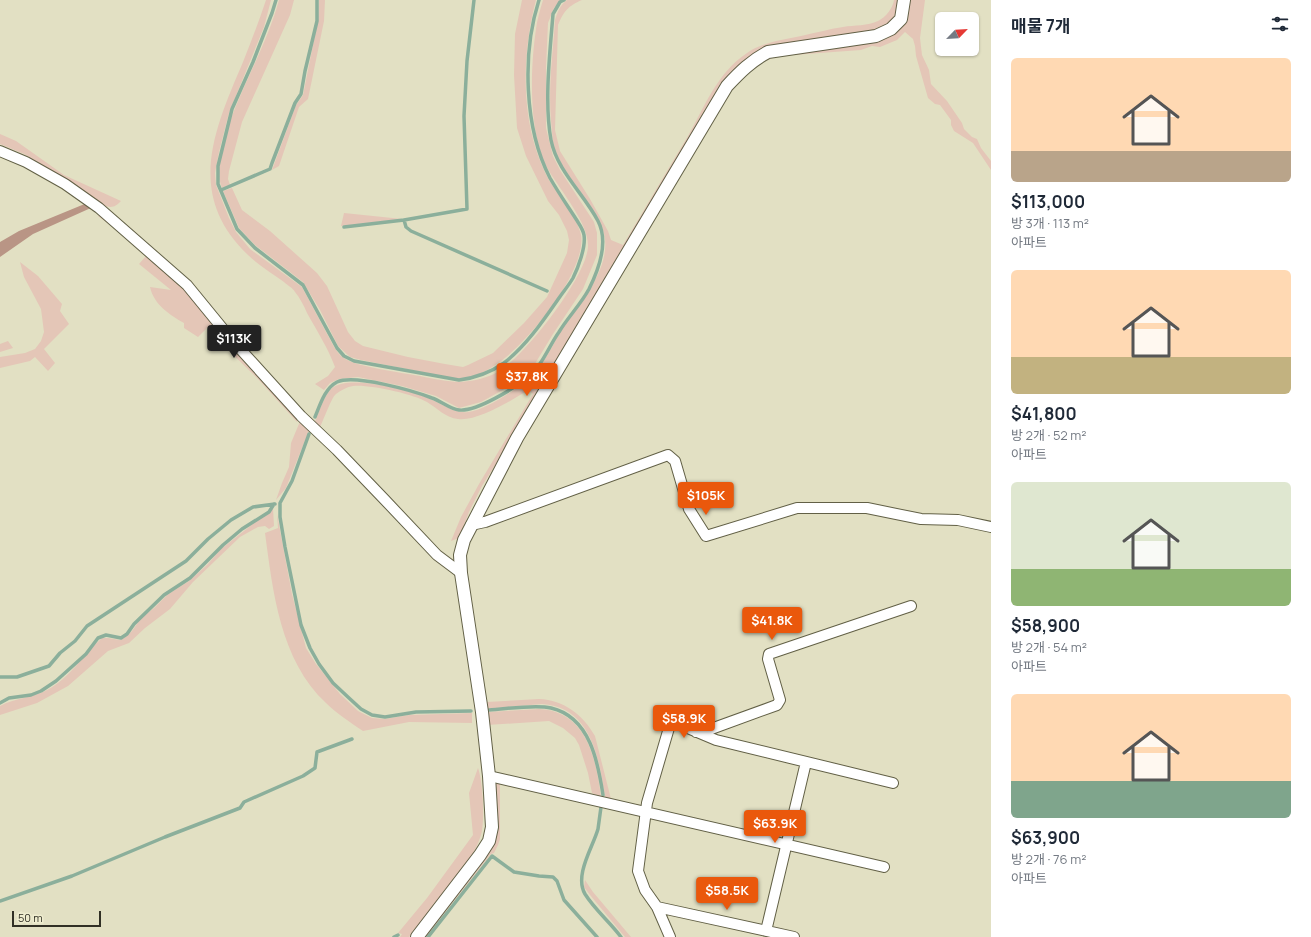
<!DOCTYPE html>
<html lang="ko">
<meta charset="utf-8">
<style>
:root{--surface:#fff;--page:#f6f6f7;--text:#1f2937;--muted:#747a83;--accent:#ea580c}
body{margin:0;font-family:Manrope,"Noto Sans KR",sans-serif;background:var(--page);color:var(--text);height:100vh;display:flex;flex-direction:column;font-size:15px;white-space:nowrap}
*{box-sizing:border-box;margin:0}
p{font-size:13px;color:var(--muted)}
.icon{flex:none;width:22px;height:22px;fill:none;stroke:currentColor;stroke-width:2;stroke-linecap:round;stroke-linejoin:round}
.map{position:relative;flex:1;overflow:hidden}
.drawer{display:flex;flex-direction:column;background:var(--surface);width:320px}
.drawer>*{flex:none}
.needle{width:26px;rotate:65deg}
.fabs{position:absolute;left:935px;top:12px;display:grid;gap:8px}
.fabs a{display:grid;place-items:center;width:44px;height:44px;border-radius:6px;background:var(--surface);box-shadow:0 1px 3px #0004;font-size:20px}
.scale{position:absolute;left:12px;bottom:10px;width:89px;box-sizing:border-box;padding-left:4px;border:2px solid #313025;border-top:0;font-size:11px;line-height:14px;white-space:nowrap;color:#313025;-webkit-text-stroke:3px #efedcf;paint-order:stroke}
.price{position:absolute;translate:-50% -34px;padding:0 9px;border-radius:4px;background:var(--accent);color:#fff;font-size:13px;line-height:26px;filter:drop-shadow(0 1px 2px #0008)}
.price::after{content:'';position:absolute;left:50%;top:24px;width:12px;height:9px;margin-left:-6px;background:inherit;clip-path:polygon(0 0,100% 0,50% 100%)}
.price.current{background:#222;color:#fff}
ul{padding:0;list-style:none}
li{display:grid;align-content:center;gap:8px;height:212px;padding:0 20px}
li span{display:grid;place-items:center;height:124px;border-radius:6px;color:#555}
li>.icon{margin-inline-start:auto}
span .icon{width:72px;height:72px;fill:#fffc;stroke-width:1}
li b{font-size:17px}
h2{display:flex;justify-content:space-between;align-items:center;height:48px;padding:0 20px;font-size:17px}
main{display:flex;flex:1;min-height:0}
.map>svg:first-child{display:block}
.green{fill:#e4c6b7}
.forest{fill:#b99585}
.lines{fill:none;stroke-linecap:round;stroke-linejoin:round}
.stream{stroke:#8baf9b;stroke-width:3.5}
.minor-casing{stroke:#626046;stroke-width:12}
.tertiary-casing{stroke:#626046;stroke-width:14}
.minor{stroke:#fff;stroke-width:10}
.tertiary{stroke:#fff;stroke-width:12}
</style>
<main>
<div class="map">
<svg width="991" height="937" viewBox="0 0 991 937">
<rect width="100%" height="100%" fill="#e2e0c3"/>
<path class="green" d="M 266,0 L 271,0 L 264,27 L 229,113 L 219,152 L 215,173 L 216,185 L 229,218 L 236,232 L 250,249 L 302,287 L 333,345 C 336,350 339,355 344,358 C 356,367 404,373 420,376 C 449,382 466,386 494,374 C 520,363 589,275 588,245 C 588,223 561,191 549,171 C 528,136 530,70 536,29 C 537,20 540,10 543,0 L 561,0 L 554,8 L 548,23 L 546,67 L 546,128 L 553,156 L 560,170 L 594,222 L 597,233 L 597,255 L 583,289 L 553,334 L 533,367 L 519,380 L 501,391 L 481,402 L 459,408 L 436,396 L 402,386 L 358,377 L 339,379 L 330,383 L 324,390 L 315,384 L 328,376 L 335,367 C 328,348 317,331 307,313 C 304,306 300,298 295,292 C 293,288 287,285 284,282 C 272,273 258,265 248,255 C 185,195 214,130 243,62 C 251,42 259,21 266,0 Z
M 279,0 L 294,0 L 290,15 L 242,122 L 229,171 L 228,179 L 230,185 L 222,188 C 209,158 242,92 255,63 C 264,43 273,22 279,0 Z
M 319,0 L 325,0 L 324,21 L 308,99 L 299,107 L 279,166 L 272,170 L 296,105 L 303,95 L 318,20 Z
M 522,0 L 536,0 C 521,57 520,127 549,180 C 557,193 579,221 581,235 C 587,271 527,344 498,363 C 489,370 477,376 465,378 C 453,380 439,375 427,373 C 405,369 383,364 361,360 L 350,357 L 338,346 L 320,310 L 303,282 L 255,245 L 239,228 L 223,191 L 232,188 L 242,210 L 270,231 L 317,273 L 327,286 L 348,332 L 355,341 L 363,346 L 408,357 L 445,364 L 463,367 L 468,365 L 493,353 L 524,323 L 547,297 L 567,253 L 569,240 L 567,231 L 559,215 L 548,201 L 526,156 L 517,128 L 514,75 L 515,34 Z
M 567,0 L 582,0 C 568,6 564,11 558,25 L 555,130 L 560,151 L 590,199 L 608,231 L 611,240 L 623,245 C 645,209 666,172 688,136 C 705,106 717,73 747,53 C 763,42 782,40 801,36 C 815,33 829,29 843,27 C 854,25 868,26 878,21 C 886,17 893,8 894,0 L 899,0 L 896,13 L 891,22 L 872,32 L 752,56 L 482,486 L 469,512 L 459,538 L 451,541 L 461,517 L 479,484 L 533,394 L 528,390 C 513,400 476,422 458,419 C 446,418 437,408 427,402 C 414,394 368,384 353,386 C 347,387 341,390 336,394 C 331,398 323,422 319,429 L 314,424 C 318,415 324,396 331,389 C 347,373 409,390 428,398 C 441,403 454,414 468,412 C 484,411 517,389 530,378 C 543,367 553,344 562,329 C 581,300 618,262 601,225 C 590,199 562,173 554,147 C 552,138 552,129 551,121 C 548,87 553,53 555,20 C 558,11 560,5 567,0 Z
M 908,0 L 925,0 L 920,38 L 922,55 L 929,70 L 931,84 L 947,101 L 962,123 L 964,129 L 972,137 L 977,139 L 981,148 L 991,161 L 991,170 L 973,143 L 954,131 L 951,125 L 951,120 L 940,105 L 935,104 L 928,98 L 916,56 L 915,46 L 913,39 L 905,32 L 897,40 L 880,47 L 872,46 L 861,50 L 779,56 L 768,59 L 762,58 L 882,38 Z
M 0,134 L 16,141 L 64,175 L 121,201 C 115,207 113,208 104,206 L 69,181 L 24,154 L 0,144 Z
M 344,213 L 402,219 L 341,226 Z
M 102,214 L 186,290 L 299,417 L 297,422 L 258,379 L 218,340 L 218,333 L 209,326 L 198,337 L 184,328 L 184,323 C 170,315 154,305 150,287 L 171,290 L 139,264 L 146,256 L 113,227 L 98,216 Z
M 20,262 L 38,276 L 62,304 L 60,311 L 69,324 L 44,349 L 55,363 L 48,371 L 35,357 L 30,361 L 0,368 L 0,357 L 25,353 L 35,349 L 41,341 L 44,332 L 41,309 L 24,277 Z
M 8,341 L 13,348 L 0,352 L 0,344 Z
M 301,419 L 310,428 L 286,488 L 276,500 L 282,483 L 289,467 L 291,443 Z
M 273,508 L 274,526 L 269,529 L 265,526 L 258,527 L 240,537 L 193,582 L 170,609 L 145,628 L 129,643 L 108,651 L 68,686 L 37,703 L 0,715 L 0,706 C 15,698 32,698 47,690 C 70,678 83,655 102,638 L 108,638 L 120,640 L 124,638 L 132,631 L 141,618 L 154,608 L 167,595 L 189,581 L 207,565 L 221,549 Z
M 277,514 L 292,594 L 306,648 L 316,664 L 340,694 L 358,711 L 372,718 L 385,719 L 409,715 L 472,713 L 472,723 L 409,722 L 363,731 C 350,722 337,714 326,703 C 280,660 273,592 265,533 L 278,528 Z
M 539,699 C 564,700 583,715 595,736 L 611,799 L 605,797 C 599,758 591,707 542,704 L 486,709 L 486,702 Z
M 539,709 C 587,711 596,759 601,797 L 592,793 L 588,773 L 579,745 L 575,738 L 563,728 L 549,721 L 487,725 L 487,712 Z
M 478,768 C 483,781 485,822 481,835 C 475,855 460,873 447,889 C 435,906 423,923 409,937 L 400,937 L 402,934 L 398,933 L 427,898 L 473,835 L 469,793 Z
M 492,783 L 500,784 L 500,839 L 498,845 L 494,853 L 491,854 L 426,937 L 421,937 L 488,848 Z
M 585,880 L 593,892 L 631,937 L 625,937 L 590,895 L 584,887 Z"/>
<path class="forest" d="M 87,203 L 93,207 L 33,234 L 0,257 L 0,242 L 19,231 Z"/>
<g class="lines">
<path class="stream" d="M 276,0 L 272,13 L 253,62 L 232,109 L 218,166 L 218,184 L 237,229 L 255,248 L 303,285 L 337,348 L 344,356 L 354,361 L 459,380 C 475,378 491,372 504,363 C 526,346 543,321 559,298 C 563,292 569,285 573,278 C 578,268 586,247 584,235 C 583,229 579,224 576,219 C 567,205 558,192 550,178 C 524,128 522,53 539,0
M 221,190 L 270,169 L 272,163 L 295,103 L 301,94 L 305,71 L 317,21 L 317,0
M 404,220 L 406,227 L 411,231 L 547,291
M 344,227 L 404,220 L 467,209 L 464,116 L 467,61 L 474,0
M 315,417 C 320,405 325,388 337,382 C 355,374 414,391 432,398 C 441,401 450,409 459,410 C 476,412 515,388 528,377 C 542,366 549,346 559,332 C 568,317 581,304 589,289 C 599,269 609,242 598,221 C 584,194 557,171 551,140 C 544,102 550,52 553,14 L 560,2 L 564,0
M 309,434 L 292,481 L 280,503 L 280,517 L 285,547 L 301,625 L 310,648 L 319,664 L 333,683 L 349,698 L 361,709 L 372,715 L 385,717 L 416,712 L 471,711
M 0,677 L 17,677 L 49,666 L 60,653 L 75,641 L 87,626 L 186,561 L 208,539 L 231,520 L 253,507 L 275,504
M 0,703 L 9,698 L 31,695 L 41,691 L 56,681 L 86,654 L 98,638 L 106,635 L 121,638 L 127,634 L 134,624 L 164,595 L 190,578 L 223,545 L 242,529 L 269,512 L 274,504
M 489,710 C 507,709 535,704 551,708 C 590,717 598,762 603,795
M 601,807 C 600,814 599,822 598,829 C 593,847 574,875 585,894 C 595,910 610,922 621,937
M 0,901 L 72,876 L 165,837 L 240,808 L 244,802 L 303,776 L 315,768 L 317,752 L 352,739
M 394,937 L 398,935
M 428,937 L 492,856 L 514,872 L 539,876 L 553,877 L 557,881 L 564,900 L 597,937"/>
<defs>
<path id="minor" d="M 0,151 L 26,162 L 65,184 L 99,208 L 187,285 L 232,340 L 301,416 L 337,450 L 384,499 L 437,555 L 461,573
M 471,525 L 485,522 L 668,455 L 675,461 L 689,509 L 706,536 L 797,508 L 867,508 L 921,519 L 958,520 L 991,527
M 696,732 L 711,729 L 777,705 L 780,700 L 768,659 L 769,654 L 911,606
M 489,776 L 884,867
M 657,907 L 794,937
M 766,931 L 806,762
M 670,937 L 657,907 L 645,890 L 638,871 L 647,803 L 671,721 L 716,740 L 893,783"/>
<path id="tertiary" d="M 417,937 L 480,855 L 489,841 L 492,827 L 489,776 L 482,712 L 461,573 L 460,555 L 464,540 L 517,438 L 727,86 C 740,72 751,61 768,52 L 876,36 L 891,29 L 901,19 L 904,0"/>
</defs>
<use href="#minor" class="minor-casing"/>
<use href="#tertiary" class="tertiary-casing"/>
<use href="#minor" class="minor"/>
<use href="#tertiary" class="tertiary"/>
</g>
</svg>
<div class="fabs">
<a><svg class="needle" viewBox="-14 -14 28 28"><path d="M0-13l5 13h-10z" fill="#e53935"/><path d="M0 13l5-13h-10z" fill="#747a83"/></svg></a>
</div>
<div class="scale">50 m</div>
<b class="price current" style="left:234px;top:359px">$113K</b>
<b class="price" style="left:527px;top:397px">$37.8K</b>
<b class="price" style="left:706px;top:516px">$105K</b>
<b class="price" style="left:772px;top:641px">$41.8K</b>
<b class="price" style="left:684px;top:739px">$58.9K</b>
<b class="price" style="left:775px;top:844px">$63.9K</b>
<b class="price" style="left:727px;top:911px">$58.5K</b>
</div>
<section class="drawer">
<h2>매물 7개<svg class="icon" aria-label="filters" viewBox="0 0 24 24"><path d="M4 7h16M4 17h16"/><circle cx="9" cy="7" r="2"/><circle cx="15" cy="17" r="2"/></svg></h2>
<ul>
<li><span style="background:linear-gradient(#ffd9b3 75%,#b9a48a 0)"><svg class="icon" aria-label="home" viewBox="0 0 24 24"><path d="M3 11l9-7 9 7M6 9v11h12V9"/></svg></span><div><b>$113,000</b><p>방 3개 · 113 m²</p><p>아파트</p></div></li>
<li><span style="background:linear-gradient(#ffd9b3 70%,#c2b280 0)"><svg class="icon" aria-label="home" viewBox="0 0 24 24"><path d="M3 11l9-7 9 7M6 9v11h12V9"/></svg></span><div><b>$41,800</b><p>방 2개 · 52 m²</p><p>아파트</p></div></li>
<li><span style="background:linear-gradient(#dfe7d0 70%,#8fb573 0)"><svg class="icon" aria-label="home" viewBox="0 0 24 24"><path d="M3 11l9-7 9 7M6 9v11h12V9"/></svg></span><div><b>$58,900</b><p>방 2개 · 54 m²</p><p>아파트</p></div></li>
<li><span style="background:linear-gradient(#ffd9b3 70%,#7fa58c 0)"><svg class="icon" aria-label="home" viewBox="0 0 24 24"><path d="M3 11l9-7 9 7M6 9v11h12V9"/></svg></span><div><b>$63,900</b><p>방 2개 · 76 m²</p><p>아파트</p></div></li>
</ul>
</section>
</main>
